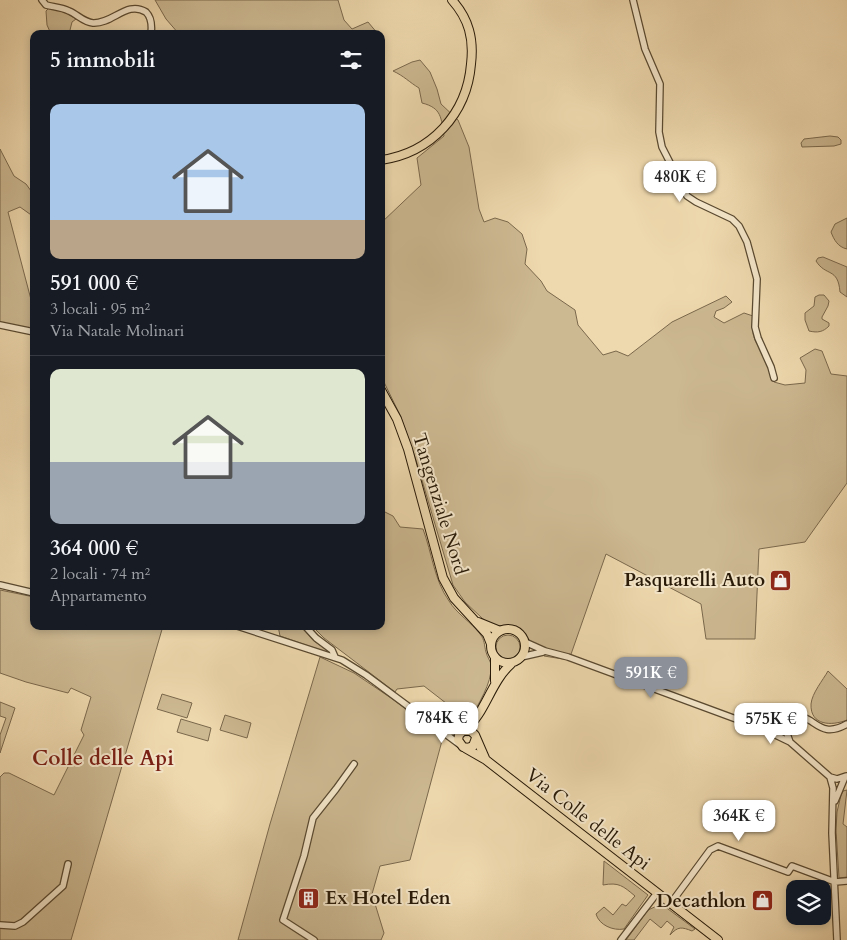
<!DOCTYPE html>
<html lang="it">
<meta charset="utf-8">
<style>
:root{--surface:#171b24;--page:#242831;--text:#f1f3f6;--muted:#9ea1a6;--line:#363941;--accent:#8c9099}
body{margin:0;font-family:Cardo,serif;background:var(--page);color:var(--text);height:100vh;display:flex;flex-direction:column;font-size:19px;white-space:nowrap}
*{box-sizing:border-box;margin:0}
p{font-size:16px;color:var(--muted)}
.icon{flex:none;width:28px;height:28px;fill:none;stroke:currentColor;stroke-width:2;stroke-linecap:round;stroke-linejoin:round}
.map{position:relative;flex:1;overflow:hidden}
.side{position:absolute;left:30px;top:30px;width:355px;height:600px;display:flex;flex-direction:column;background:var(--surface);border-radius:10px;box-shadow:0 2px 8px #0003}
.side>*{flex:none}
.buttons{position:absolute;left:786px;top:880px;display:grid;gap:10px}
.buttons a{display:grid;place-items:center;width:45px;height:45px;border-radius:10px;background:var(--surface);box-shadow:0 2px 8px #0003;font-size:25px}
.price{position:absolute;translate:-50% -42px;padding:0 11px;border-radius:10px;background:#fff;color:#222;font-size:16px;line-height:32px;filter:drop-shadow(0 1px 2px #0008)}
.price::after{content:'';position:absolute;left:50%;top:30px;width:15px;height:11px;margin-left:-8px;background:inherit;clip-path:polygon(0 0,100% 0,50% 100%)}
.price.active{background:var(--accent);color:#fff}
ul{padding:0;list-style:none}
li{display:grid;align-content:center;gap:10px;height:265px;padding:0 20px}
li+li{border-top:1px solid var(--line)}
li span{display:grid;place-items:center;height:155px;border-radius:10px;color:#555}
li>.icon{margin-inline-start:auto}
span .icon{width:90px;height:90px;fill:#fffc;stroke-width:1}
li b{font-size:21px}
h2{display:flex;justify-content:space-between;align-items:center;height:60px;padding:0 20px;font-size:21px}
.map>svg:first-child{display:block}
.green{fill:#ccb891;stroke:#7a684c}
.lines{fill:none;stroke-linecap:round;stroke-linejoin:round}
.minor-casing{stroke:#594930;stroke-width:8}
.major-casing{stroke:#271907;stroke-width:10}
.minor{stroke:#f4e6ca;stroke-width:5.5}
.major{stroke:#eed8ad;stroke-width:8}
.labels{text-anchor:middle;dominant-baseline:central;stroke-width:4;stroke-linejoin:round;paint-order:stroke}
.street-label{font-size:19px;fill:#271907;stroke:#f4e6ca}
.poi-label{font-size:19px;font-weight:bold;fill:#271907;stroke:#f4e6ca;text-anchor:end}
.quarter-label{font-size:21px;font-weight:bold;fill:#7a1f14;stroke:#f4e6ca}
</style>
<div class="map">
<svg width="847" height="940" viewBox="0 0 847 940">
<rect width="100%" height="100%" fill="#eed8ad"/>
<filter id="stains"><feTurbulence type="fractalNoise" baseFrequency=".004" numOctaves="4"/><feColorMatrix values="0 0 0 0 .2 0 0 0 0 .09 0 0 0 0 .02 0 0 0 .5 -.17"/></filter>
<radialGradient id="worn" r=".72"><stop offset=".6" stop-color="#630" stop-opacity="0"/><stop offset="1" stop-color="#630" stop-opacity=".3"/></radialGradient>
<path class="green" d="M 155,0 L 338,0 L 344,20 L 352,29 L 368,22 L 378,34 L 179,34 L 166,19 Z
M 49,8 L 63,11 L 76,19 L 72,22 L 69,34 L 51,34 L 47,25 L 46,11 Z
M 420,60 L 430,72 L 437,89 L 441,104 L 458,120 L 469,147 L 479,209 L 484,222 L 495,218 L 508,222 L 522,234 L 527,249 L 525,264 L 541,281 L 547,291 L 575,310 L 578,325 L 603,355 L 616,351 L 628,356 L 672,322 L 726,296 L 732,302 L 724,308 L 716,311 L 714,317 L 724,323 L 744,313 L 753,316 C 751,339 755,340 766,358 C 770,365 771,374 774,382 L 785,385 L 805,383 L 806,370 L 800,358 L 815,349 L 822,351 L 831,374 L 847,376 L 847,483 L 805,542 L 759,549 L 755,639 L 706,639 L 701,604 L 606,554 L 569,660 L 544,656 L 538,646 L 531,642 L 522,631 L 518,628 L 508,625 L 495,626 L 483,619 L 465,602 L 453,585 L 416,460 L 400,415 L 381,376 L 381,223 L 421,185 L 417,158 L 444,136 C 441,118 442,108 422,103 L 419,88 C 409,82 404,76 393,71 L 412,62 Z
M 830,136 L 838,137 L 841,140 L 841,144 L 834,146 L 802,147 L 801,143 L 804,139 Z
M 0,149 L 14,176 L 26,184 L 34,195 L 34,217 L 20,207 L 8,212 L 34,311 L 34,330 L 0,323 Z
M 847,218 L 847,249 C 838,247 834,240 831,232 L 835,224 Z
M 823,257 L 847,267 L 847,297 L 840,292 C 838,267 826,277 816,261 L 818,258 Z
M 819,295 L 824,295 L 829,301 L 828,306 L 822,317 L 822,319 L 829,323 L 829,326 C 823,332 818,333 809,331 L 805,320 L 805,313 L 814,306 L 815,297 Z
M 381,510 L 393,516 L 400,527 L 423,529 C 432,553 434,580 449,601 C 457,614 471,622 480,634 C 485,640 484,645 486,652 C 487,657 491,661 491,666 C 492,684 478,703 471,719 L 451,707 L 424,686 L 397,689 L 395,692 L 324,638 L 314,628 L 315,626 L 381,626 Z
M 0,590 L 34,597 L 34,626 L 163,626 L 71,940 L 0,940 L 0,777 L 4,773 L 9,773 L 54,795 L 84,735 L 81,730 L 91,697 L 71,688 L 68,693 L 26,682 L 0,673 Z
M 278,626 L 301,626 L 314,641 L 327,650 L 326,652 L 280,636 Z
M496 647a12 12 0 1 1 24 0a12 12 0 1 1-24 0Z
M 320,657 L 354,673 L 391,698 L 443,737 L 410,860 L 380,866 L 372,894 L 384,933 L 381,940 L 238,940 L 270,824 Z
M 828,671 L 847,689 L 847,720 C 832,726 810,726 811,704 C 812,693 823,680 828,671 Z
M 162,694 L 192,703 L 187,718 L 157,709 Z
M 0,702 L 15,708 L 0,753 L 0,735 L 6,718 L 0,716 Z
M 225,715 L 251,723 L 247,738 L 220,730 Z
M 181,719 L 211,728 L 208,741 L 177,732 Z
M 847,790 L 843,824 L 847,827 L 847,877 L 839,878 L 836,830 L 837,812 L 841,795 L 843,791 Z
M 604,861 L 648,895 L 624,929 C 613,931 599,925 596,914 L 604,907 L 613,915 L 622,904 L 626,906 L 635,896 C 623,886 619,882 603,885 Z
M 659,905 L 664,906 L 695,929 L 692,931 C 682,927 678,926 670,935 L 674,927 L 667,921 L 661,928 L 650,919 L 634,940 L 626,940 L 648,910 Z"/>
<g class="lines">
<defs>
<path id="minor" d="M 42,0 L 46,5 C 53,7 61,7 69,11 C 77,14 83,22 93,23 C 113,24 127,0 146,12 C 152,18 152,26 151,34
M 633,0 L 645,49 L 660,84 L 659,132 L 662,147 L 687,196 L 696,202 L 732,219 L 739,226 L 747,242 L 757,279 L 755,327 L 758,338 L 771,367 L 774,378
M 0,325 L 34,332
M 0,585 L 34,593
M 237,626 L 342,660 L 366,675 L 459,744
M 305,626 L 316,638 L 332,650 L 335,657
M 525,642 L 545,651 L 568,657 L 763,729 L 790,742
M 521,657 L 543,652
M 442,729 L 450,732 L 462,731
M 767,729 L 778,731 L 786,727
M 846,776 L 837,779 L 830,777 L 790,742 L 786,731 L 791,719 C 814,709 816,742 847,724
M 830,777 L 833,788 L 832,833 L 837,940
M 835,801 L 845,777
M 671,903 L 710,850 L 718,846 L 788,872 L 792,866 L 835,882 L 847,881
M 0,925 L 15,926 L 23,922 L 63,886 L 68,864
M 314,940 L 283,920 L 304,856 L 313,818 L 336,789 L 354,764
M 621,940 L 657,893"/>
<path id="major" d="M 381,160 C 431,153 467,114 471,64 C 474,39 469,19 452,0
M 381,390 L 397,419 L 408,449 L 443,578 L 454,598 L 487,634 L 491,644
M 478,622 L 500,631
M491 646a17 17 0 1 1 34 0a17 17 0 1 1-34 0Z
M 495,658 L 495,681
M 466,730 C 486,711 491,682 511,664
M 476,738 L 473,746 L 468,748 L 463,747 L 458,740 L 459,735 L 463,731 L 471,731 L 475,735 L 485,758
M 465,748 L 486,760 L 718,940"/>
</defs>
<use href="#minor" class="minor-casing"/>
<use href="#major" class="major-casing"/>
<use href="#minor" class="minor"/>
<use href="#major" class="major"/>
</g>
<defs>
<symbol id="shop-square" viewBox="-11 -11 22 22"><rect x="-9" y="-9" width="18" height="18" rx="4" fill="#8f2418" stroke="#f4e6ca"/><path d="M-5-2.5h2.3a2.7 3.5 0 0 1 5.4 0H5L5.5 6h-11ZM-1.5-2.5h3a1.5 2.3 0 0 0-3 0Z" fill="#fff"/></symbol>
<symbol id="building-square" viewBox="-11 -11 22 22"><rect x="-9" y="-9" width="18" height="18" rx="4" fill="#8f2418" stroke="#f4e6ca"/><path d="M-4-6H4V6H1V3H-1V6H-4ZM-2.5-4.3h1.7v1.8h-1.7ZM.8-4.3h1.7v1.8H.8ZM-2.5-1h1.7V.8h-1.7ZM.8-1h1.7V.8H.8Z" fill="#fff"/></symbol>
</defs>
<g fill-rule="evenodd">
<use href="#shop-square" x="768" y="568" width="25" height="25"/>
<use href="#building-square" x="296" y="886" width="25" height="25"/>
<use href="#shop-square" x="750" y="888" width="25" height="25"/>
</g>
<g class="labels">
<g class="street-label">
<text transform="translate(440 504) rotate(73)">Tangenziale Nord</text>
<text transform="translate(588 819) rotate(38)">Via Colle delle Api</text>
</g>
<g class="poi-label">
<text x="765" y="580">Pasquarelli Auto</text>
<text x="325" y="898" text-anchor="start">Ex Hotel Eden</text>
<text x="746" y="901">Decathlon</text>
</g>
<g class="quarter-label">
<text x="103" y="758">Colle delle Api</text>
</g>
</g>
<rect width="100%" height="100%" filter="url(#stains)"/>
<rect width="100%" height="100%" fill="url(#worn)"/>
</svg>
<div class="buttons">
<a><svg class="icon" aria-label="layers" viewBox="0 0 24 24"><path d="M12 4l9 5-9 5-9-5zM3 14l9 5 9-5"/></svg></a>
</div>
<b class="price" style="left:680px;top:203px">480K €</b>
<b class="price active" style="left:651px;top:699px">591K €</b>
<b class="price" style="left:442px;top:744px">784K €</b>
<b class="price" style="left:771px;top:745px">575K €</b>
<b class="price" style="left:739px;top:842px">364K €</b>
<section class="side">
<h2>5 immobili<svg class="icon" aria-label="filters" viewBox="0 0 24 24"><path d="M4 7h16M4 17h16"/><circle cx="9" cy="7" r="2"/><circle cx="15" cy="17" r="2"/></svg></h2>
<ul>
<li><span style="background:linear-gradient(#a9c7e8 75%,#b9a48a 0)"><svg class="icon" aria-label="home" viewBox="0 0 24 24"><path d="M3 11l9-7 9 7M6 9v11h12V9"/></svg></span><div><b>591 000 €</b><p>3 locali · 95 m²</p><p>Via Natale Molinari</p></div></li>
<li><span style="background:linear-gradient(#dfe7d0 60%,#9aa5b1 0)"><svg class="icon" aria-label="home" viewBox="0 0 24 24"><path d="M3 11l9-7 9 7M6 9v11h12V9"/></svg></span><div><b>364 000 €</b><p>2 locali · 74 m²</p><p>Appartamento</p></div></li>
</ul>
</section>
</div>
